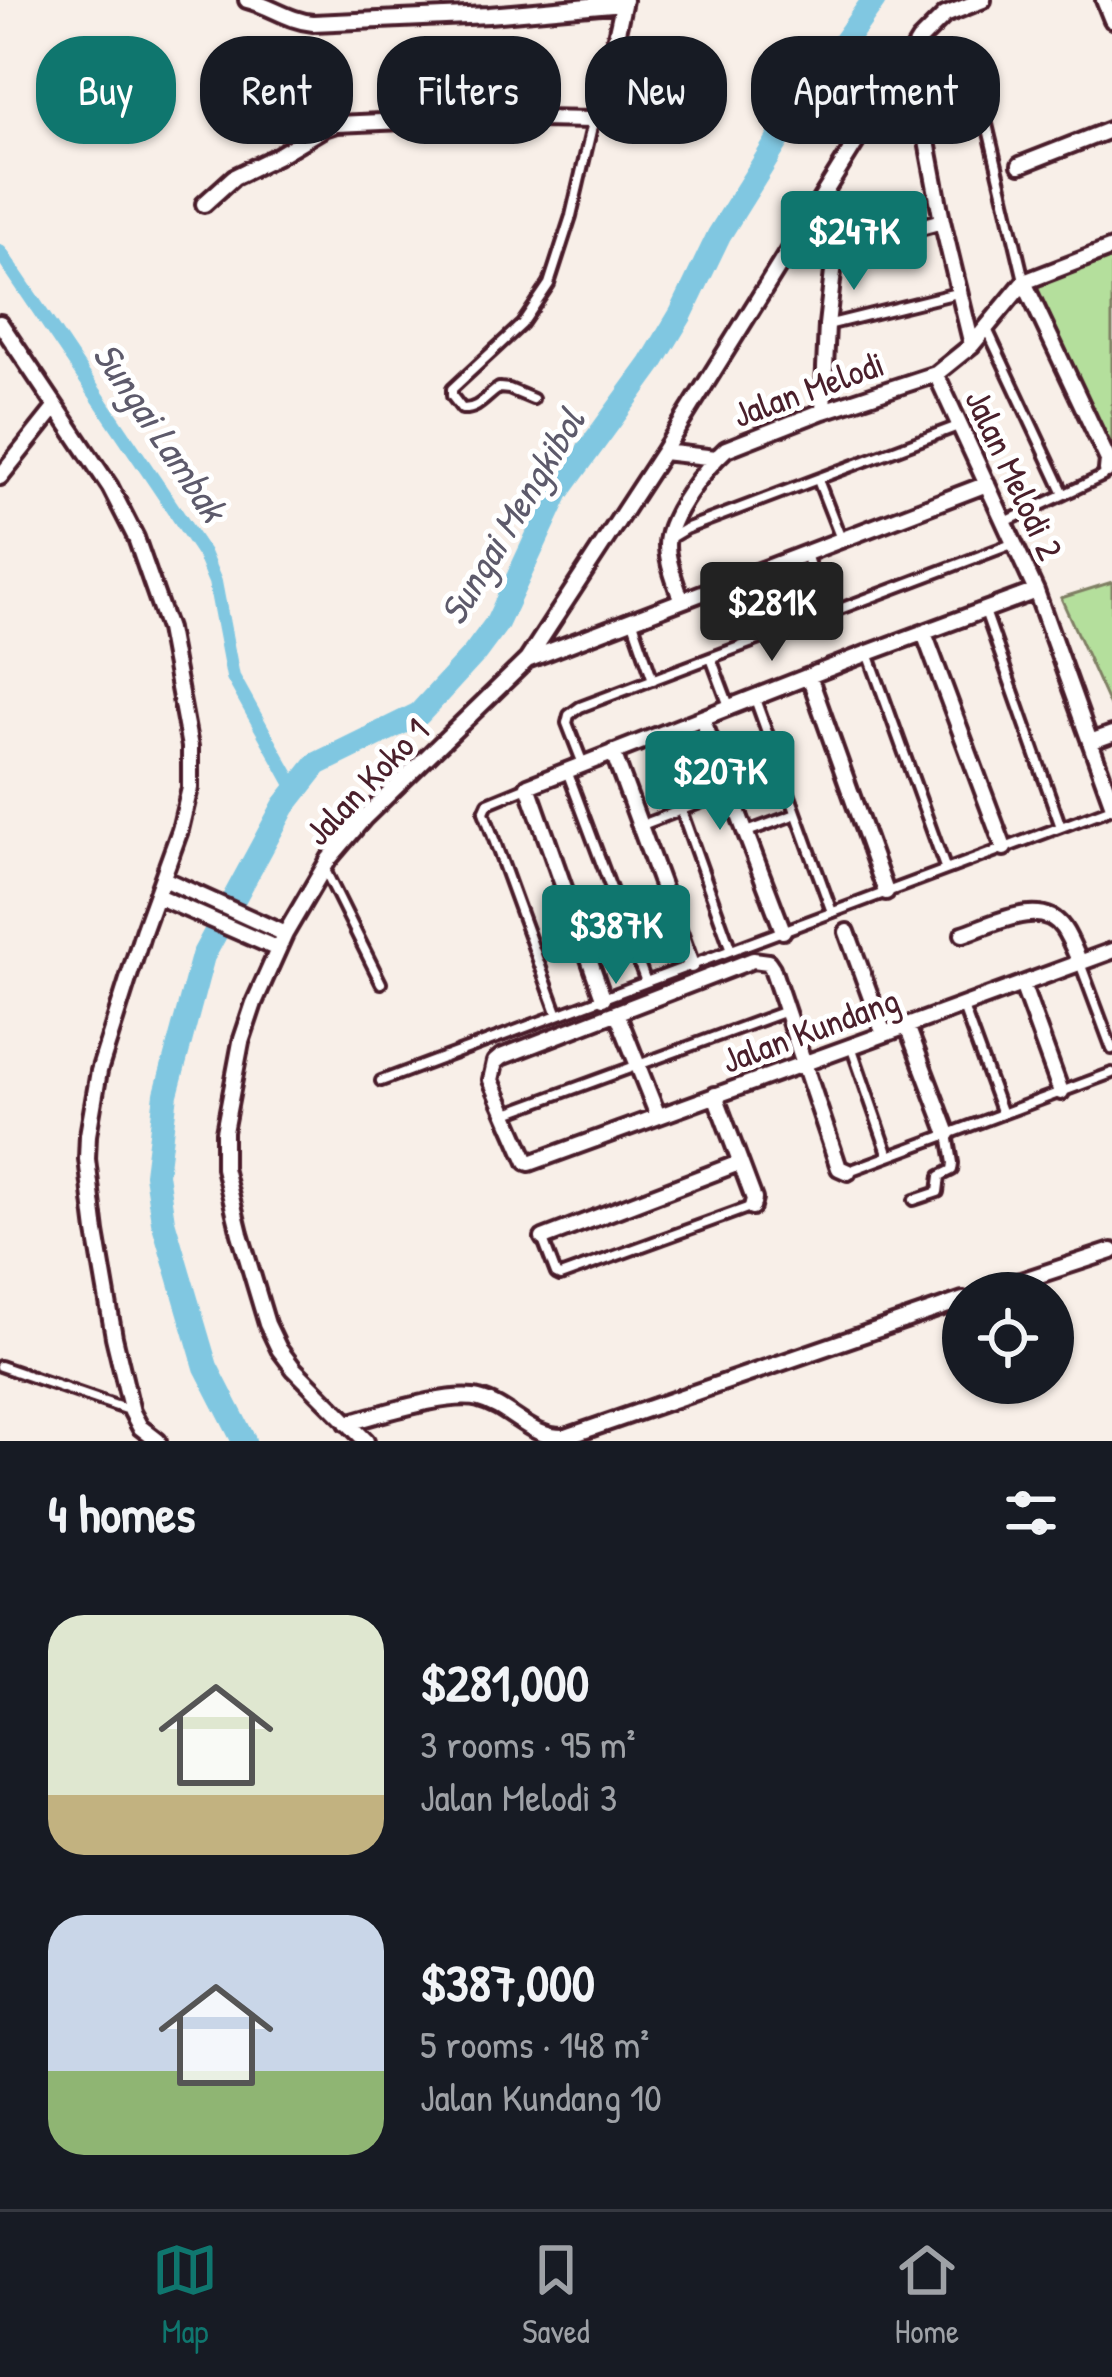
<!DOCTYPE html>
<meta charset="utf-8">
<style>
:root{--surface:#171b24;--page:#20242c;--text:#f1f3f6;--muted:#9ea1a6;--line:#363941;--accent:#0f766e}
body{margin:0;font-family:"Patrick Hand",sans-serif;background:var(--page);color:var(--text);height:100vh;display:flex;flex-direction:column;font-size:45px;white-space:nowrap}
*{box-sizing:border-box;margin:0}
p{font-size:39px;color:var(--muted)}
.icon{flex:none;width:66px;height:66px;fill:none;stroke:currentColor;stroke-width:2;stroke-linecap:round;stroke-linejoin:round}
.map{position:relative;height:1441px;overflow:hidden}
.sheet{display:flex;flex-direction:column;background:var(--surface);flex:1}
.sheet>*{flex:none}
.hud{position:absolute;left:36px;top:36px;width:1041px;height:108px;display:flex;gap:24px}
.fabs{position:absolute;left:942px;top:1272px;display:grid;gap:24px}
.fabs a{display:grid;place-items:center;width:132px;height:132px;border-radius:50%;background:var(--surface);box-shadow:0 3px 9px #0004;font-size:60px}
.price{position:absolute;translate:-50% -102px;padding:0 27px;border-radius:12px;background:var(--accent);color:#fff;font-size:39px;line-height:78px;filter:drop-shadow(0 3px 6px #0008)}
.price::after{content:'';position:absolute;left:50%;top:72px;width:36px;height:27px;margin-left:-18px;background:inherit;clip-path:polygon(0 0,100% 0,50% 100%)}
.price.active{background:#222;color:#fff}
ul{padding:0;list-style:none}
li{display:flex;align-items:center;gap:36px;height:300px;padding:0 48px}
li span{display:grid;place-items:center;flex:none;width:336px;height:240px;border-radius:36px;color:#555}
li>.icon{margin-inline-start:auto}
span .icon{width:144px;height:144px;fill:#fffc;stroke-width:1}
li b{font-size:51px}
h2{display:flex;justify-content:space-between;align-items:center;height:144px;padding:0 48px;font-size:51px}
.chip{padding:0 42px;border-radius:48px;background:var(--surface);box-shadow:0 3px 9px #0004;font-size:42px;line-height:108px}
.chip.active{background:var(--accent);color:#fff}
.tab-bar{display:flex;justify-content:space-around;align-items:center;height:168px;border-top:3px solid var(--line);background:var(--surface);font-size:33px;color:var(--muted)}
.tab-bar a{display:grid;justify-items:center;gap:6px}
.tab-bar .active{color:var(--accent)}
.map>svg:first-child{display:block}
.green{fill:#b4df9c;stroke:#7f7f64;stroke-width:3}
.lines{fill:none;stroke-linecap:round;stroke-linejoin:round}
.canal{stroke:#80c7e1;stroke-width:14}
.river{stroke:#80c7e1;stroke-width:24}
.service-casing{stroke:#4a1f2b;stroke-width:16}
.minor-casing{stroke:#4a1f2b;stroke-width:22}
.service{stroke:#fff;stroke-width:8}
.minor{stroke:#fff;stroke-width:14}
.labels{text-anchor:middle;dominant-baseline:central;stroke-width:10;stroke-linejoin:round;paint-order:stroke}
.street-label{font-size:36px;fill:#4a1f2b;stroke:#fff}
.water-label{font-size:39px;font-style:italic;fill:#5d5a6b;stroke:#fff}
</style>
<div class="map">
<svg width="1112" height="1441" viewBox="0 0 1112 1441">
<rect width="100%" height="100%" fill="#f8efe8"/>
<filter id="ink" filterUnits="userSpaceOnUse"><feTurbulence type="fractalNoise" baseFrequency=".00833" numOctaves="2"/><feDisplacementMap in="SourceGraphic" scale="24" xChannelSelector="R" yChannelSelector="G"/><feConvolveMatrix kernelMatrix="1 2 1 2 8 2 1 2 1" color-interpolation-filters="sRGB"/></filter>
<g filter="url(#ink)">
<path class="green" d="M 1112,258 L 1112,467 L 1032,288 Z
M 1112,582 L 1112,711 L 1061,598 Z"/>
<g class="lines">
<path class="canal" d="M 0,252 L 203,553 L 215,582 L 233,677 L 296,790"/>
<path class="river" d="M 244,1441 L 206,1367 L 163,1221 L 156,1174 L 166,1094 L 203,956 L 284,806 L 317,764 L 419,714 L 474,654 L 497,623 L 558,492 L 651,364 L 681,314 L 719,235 L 801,103 L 874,0"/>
<defs>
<path id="service" d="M 922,124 L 979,115 L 986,120 L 1024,280
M 827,325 L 957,293
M 986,327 L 1064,494
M 533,399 L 509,389 L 499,388 C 486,396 479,410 462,409 L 452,396 L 452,389 L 522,324 L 549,284 L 571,216 L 593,122
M 818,480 L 841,539
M 1005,522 L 1103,476 L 1107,470
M 670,538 L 685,529 L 958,426
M 806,554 L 826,615
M 985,611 L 1061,827
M 632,619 L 653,680
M 868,653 L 946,870
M 711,658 L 729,706
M 755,699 L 832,912
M 583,764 L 567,723 L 569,715 L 580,707 L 1012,544
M 567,771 L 646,982
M 527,787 L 488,803 L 484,812 L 558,1015
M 681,810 L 731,950
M 642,825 L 729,792
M 747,832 L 796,814
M 324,868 L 381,983
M 1080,963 L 1112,1049
M 963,1007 L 1002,1114
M 851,1046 L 889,1156
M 381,1081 L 1112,808
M 507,1113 L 786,1011
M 849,1171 L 1112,1073
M 914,1200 L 938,1192 L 940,1176 L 952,1170 L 953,1163 L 948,1134
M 543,1240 L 556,1274 L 560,1276 L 750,1207
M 0,1366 L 131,1411"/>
<path id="minor" d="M 247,0 C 271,6 289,21 313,23 L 489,15 L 623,3
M 1104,0 L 1112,20
M 911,56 L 942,221 L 972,345
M 1020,165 L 1112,129
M 204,204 L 234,177 L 277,156 L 324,128 L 336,124 L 473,118 L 593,120 L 603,96 L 624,0
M 1024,282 L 1108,460 L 1107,470
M 0,323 L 110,487 L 136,538 L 168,629 L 190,747 L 190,788 L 180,830 L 143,932 L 99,1071 L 88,1135 L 87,1159 L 96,1232 L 114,1337 L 132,1412 L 140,1427 L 158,1441
M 936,374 L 1036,591 L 1112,803
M 823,411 L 827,325 L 835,254 L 848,247 L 942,221
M 663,452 L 716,458
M 0,477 L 55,408
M 681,600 C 676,583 667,563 667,545 C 667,517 706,467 726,449 L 823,411 L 936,374 L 972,345 L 1024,282 L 1112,248
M 924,633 L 1004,848
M 527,660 L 987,484
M 809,676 L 886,892
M 702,718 L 783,931
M 1090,742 L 1112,734
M 613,752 L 691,965
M 164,879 L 285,934
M 157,896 L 278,949
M 847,932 L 884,1034
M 963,934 C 991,925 1042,897 1063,928 C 1070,938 1075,952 1080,963
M 1022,984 L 1061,1092
M 603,998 L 528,786 L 868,653 L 1036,591
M 617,1013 L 658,1116
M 907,1026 L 948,1134
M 715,1095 L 754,1199 L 752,1207
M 848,1172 L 839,1168 L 772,968 L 768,962 L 753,960 L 501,1057 L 495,1062 L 491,1080 L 527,1162 L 530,1163 C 656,1117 781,1072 907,1026 L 1112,951
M 543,1238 L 739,1163
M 984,1293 L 1112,1251
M 347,1423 C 379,1415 450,1391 479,1399 C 511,1407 530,1439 566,1437 L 963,1300
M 366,1441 L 294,1369 L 279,1349 L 267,1324 L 240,1234 L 224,1168 L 224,1132 L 241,1042 L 254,1003 L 285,934 L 329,859 L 364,818 L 527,660 L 663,452 L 919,41 L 945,15 L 983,0"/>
</defs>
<use href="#service" class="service-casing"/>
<use href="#minor" class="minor-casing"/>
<use href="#service" class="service"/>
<use href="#minor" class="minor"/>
</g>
</g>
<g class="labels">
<g class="street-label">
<text transform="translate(808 388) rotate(-20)">Jalan Melodi</text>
<text transform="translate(1015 474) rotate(65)">Jalan Melodi 2</text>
<text transform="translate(366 781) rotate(-46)">Jalan Koko 1</text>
<text transform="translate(810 1029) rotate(-20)">Jalan Kundang</text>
</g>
<g class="water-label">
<text transform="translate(161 431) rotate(56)">Sungai Lambak</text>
<text transform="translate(511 516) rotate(-59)">Sungai Mengkibol</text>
</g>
</g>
</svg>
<div class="fabs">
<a><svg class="icon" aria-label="locate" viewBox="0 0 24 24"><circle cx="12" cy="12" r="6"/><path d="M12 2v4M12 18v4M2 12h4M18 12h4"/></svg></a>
</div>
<b class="price" style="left:854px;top:293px">$247K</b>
<b class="price active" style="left:772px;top:664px">$281K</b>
<b class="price" style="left:720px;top:833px">$207K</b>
<b class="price" style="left:616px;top:987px">$387K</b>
<div class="hud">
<a class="chip active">Buy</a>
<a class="chip">Rent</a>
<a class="chip">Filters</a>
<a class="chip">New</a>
<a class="chip">Apartment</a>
</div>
</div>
<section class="sheet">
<h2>4 homes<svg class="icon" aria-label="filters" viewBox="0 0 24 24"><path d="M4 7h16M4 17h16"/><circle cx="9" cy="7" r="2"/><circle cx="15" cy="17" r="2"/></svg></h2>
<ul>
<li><span style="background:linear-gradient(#dfe7d0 75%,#c2b280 0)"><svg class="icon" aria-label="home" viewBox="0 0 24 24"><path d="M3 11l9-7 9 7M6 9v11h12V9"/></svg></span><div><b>$281,000</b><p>3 rooms · 95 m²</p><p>Jalan Melodi 3</p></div></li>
<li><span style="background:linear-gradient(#c9d6e8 65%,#8fb573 0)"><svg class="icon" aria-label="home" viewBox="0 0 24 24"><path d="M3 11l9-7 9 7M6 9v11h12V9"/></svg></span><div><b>$387,000</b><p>5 rooms · 148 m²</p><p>Jalan Kundang 10</p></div></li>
</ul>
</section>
<nav class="tab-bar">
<a class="active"><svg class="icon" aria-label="map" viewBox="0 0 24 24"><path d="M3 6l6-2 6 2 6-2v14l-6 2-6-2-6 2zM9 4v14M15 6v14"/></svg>Map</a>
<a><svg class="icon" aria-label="saved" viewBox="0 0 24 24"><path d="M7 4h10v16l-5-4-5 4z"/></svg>Saved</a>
<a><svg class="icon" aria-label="home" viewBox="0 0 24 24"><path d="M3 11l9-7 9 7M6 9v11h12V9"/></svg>Home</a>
</nav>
